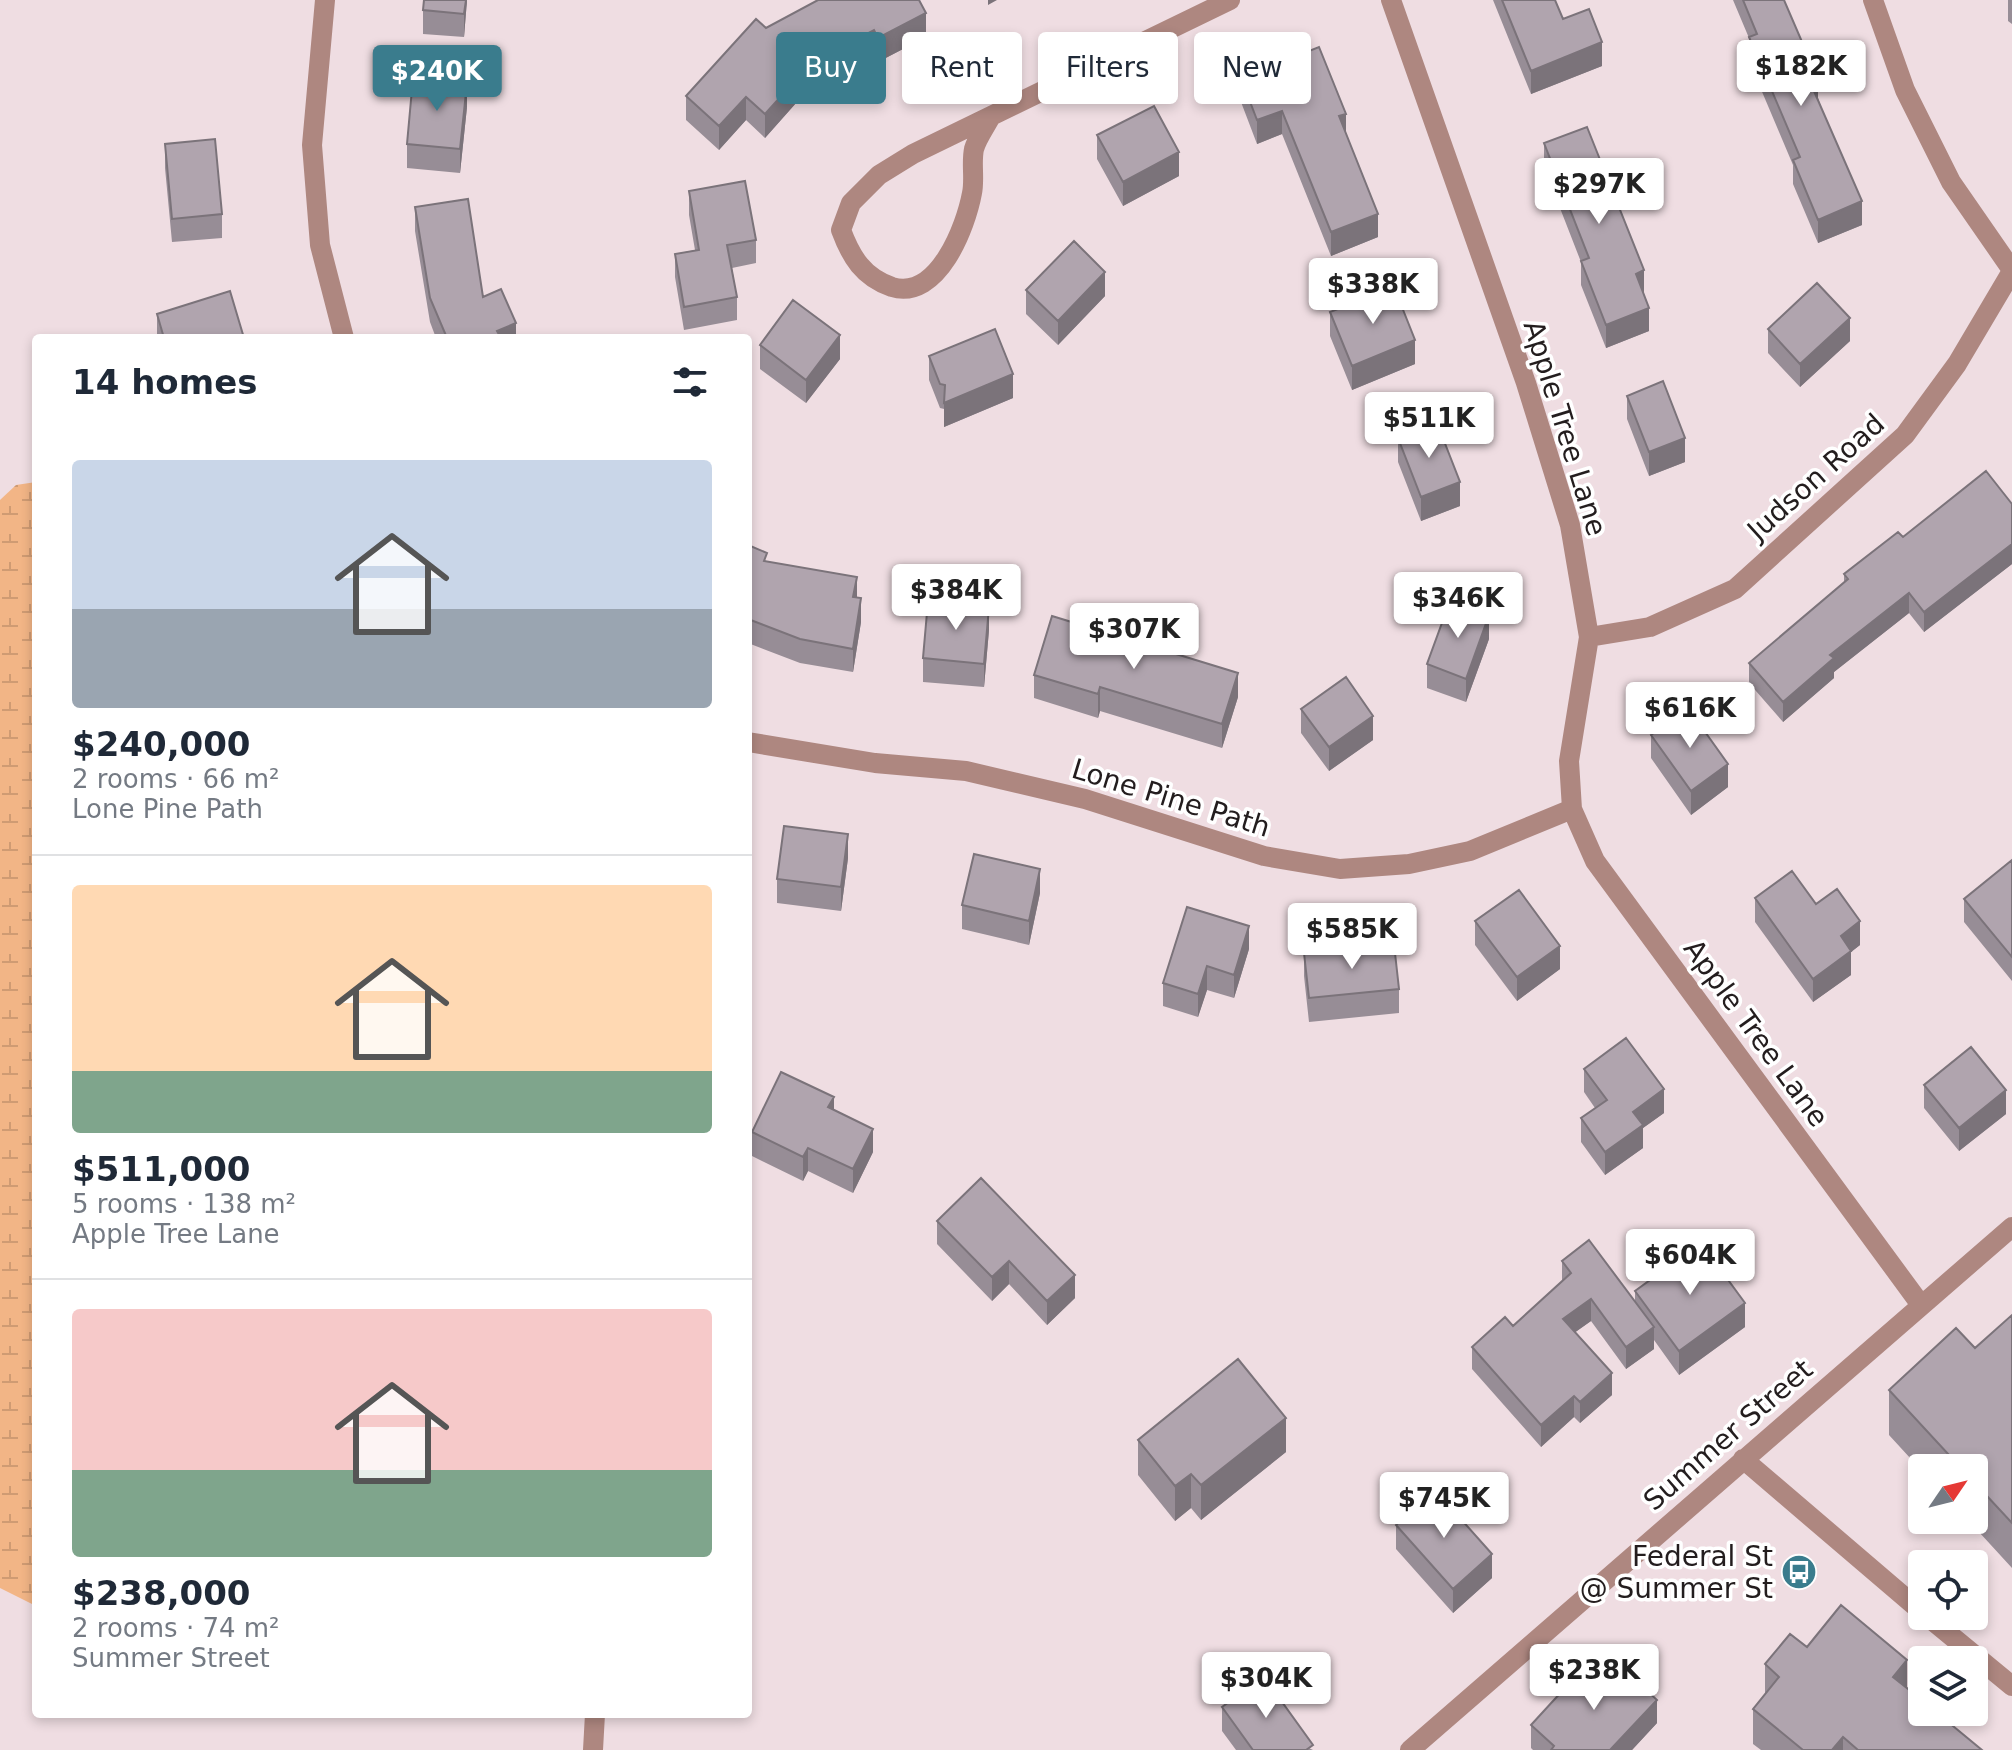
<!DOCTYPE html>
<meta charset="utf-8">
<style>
:root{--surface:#fff;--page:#f2f2f3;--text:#1f2937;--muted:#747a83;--line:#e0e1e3;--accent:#3a7c8d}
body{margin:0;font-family:"DejaVu Sans",sans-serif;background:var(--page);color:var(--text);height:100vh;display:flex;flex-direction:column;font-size:30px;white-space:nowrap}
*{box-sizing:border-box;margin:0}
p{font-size:26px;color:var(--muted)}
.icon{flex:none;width:44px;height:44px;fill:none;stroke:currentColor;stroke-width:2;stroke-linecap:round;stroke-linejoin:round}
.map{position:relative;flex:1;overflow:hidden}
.sheet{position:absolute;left:32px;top:334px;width:720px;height:1384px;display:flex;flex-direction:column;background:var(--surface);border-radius:8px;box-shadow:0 4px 12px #0003}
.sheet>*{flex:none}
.hud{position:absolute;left:776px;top:32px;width:760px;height:72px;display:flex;gap:16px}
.needle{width:52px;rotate:55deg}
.fabs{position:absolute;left:1908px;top:1454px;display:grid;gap:16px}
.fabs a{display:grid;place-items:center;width:80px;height:80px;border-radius:8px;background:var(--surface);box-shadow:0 4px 12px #0003;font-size:40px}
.price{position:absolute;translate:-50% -68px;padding:0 18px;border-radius:8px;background:#fff;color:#222;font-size:26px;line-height:52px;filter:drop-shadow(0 2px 4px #0008)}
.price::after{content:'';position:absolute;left:50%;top:48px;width:24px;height:18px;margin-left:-12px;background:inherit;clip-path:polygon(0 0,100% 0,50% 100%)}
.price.selected{background:var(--accent);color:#fff}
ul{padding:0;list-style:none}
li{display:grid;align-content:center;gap:16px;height:424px;padding:0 40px}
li+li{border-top:2px solid var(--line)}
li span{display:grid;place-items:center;height:248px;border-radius:8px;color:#555}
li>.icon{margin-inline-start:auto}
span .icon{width:144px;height:144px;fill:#fffc;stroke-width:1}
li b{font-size:34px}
h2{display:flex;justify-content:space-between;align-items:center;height:96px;padding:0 40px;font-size:34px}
.pill{padding:0 28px;border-radius:8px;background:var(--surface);box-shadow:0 4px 12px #0003;font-size:28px;line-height:72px}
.pill.selected{background:var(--accent);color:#fff}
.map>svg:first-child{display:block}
.wetland{fill:url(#wetland-marsh)}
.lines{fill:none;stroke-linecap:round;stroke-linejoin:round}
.minor{stroke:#ae8780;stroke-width:20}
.wall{fill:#978d96}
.shaded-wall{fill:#7b737a}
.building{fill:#b0a4ae;stroke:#7b737a;stroke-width:2}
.labels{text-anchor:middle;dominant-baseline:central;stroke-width:7;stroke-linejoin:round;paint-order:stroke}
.street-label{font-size:28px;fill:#231d1e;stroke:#fff}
.poi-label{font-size:28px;fill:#231d1e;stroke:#fff;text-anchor:end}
</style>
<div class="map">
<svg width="2012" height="1750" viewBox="0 0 2012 1750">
<defs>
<pattern id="wetland-marsh" width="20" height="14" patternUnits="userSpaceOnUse" patternTransform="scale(2)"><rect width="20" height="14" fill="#f2b586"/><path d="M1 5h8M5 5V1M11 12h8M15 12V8" fill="none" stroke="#cf9b73"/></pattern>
</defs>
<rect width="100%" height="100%" fill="#efdde2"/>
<path class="wetland" d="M 36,482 L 36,1606 L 0,1588 L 0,500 L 16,485 Z"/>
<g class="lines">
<path class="minor" d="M 325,0 L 312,145 L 320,245 L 344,338
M 1391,0 L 1526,383 L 1570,525 L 1589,637 L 1569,761 L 1572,809 L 1595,861 L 1921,1305
M 1873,0 L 1905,90 L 1951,182 L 2012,270
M 991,116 C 986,126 977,138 974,149 C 971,163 975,179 972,193 C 966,226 938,301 892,287 C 863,277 851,257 841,230 L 851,203 L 879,175 L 913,154 L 1230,0
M 1589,637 L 1650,627 L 1735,589 L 1905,435 L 1957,364 L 2012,271
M 748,742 L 875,763 L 966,771 L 1085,799 L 1264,856 L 1340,869 L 1409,864 L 1470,851 L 1572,809
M 1743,1459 L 1922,1612
M 1927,1616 L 2012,1686
M 593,1750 L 595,1714
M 1410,1750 L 2012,1227"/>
</g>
<path class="wall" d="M 467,0 L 464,37 L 423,34 L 423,10 Z
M 818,0 L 926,37 L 878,62 L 874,53 L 812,85 L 765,138 L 746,120 L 719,150 L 686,120 L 686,96 L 766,28 Z
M 1493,0 L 1555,0 L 1563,19 L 1602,66 L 1531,94 Z
M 1733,0 L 1784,0 L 1862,225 L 1818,243 L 1793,184 L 1793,165 L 1749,61 L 1749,38 Z
M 2008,0 L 2012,0 L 2012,24 L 2008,21 Z
M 1241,78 L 1346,133 L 1378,237 L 1331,256 L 1282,134 L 1257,144 L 1241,102 Z
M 467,107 L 460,173 L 407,168 L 407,144 Z
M 1097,135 L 1179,176 L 1123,206 L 1097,159 Z
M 1544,143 L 1644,294 L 1649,331 L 1606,348 L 1581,285 L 1581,262 L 1544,167 Z
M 165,144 L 222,214 L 222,238 L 172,242 L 165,168 Z
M 689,191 L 756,240 L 756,263 L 732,268 L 737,297 L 737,320 L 684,330 L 675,277 L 675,254 L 695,250 L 689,215 Z
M 415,207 L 483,297 L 516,338 L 436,338 L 430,322 L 415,231 Z
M 1026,290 L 1105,296 L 1058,345 L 1026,314 Z
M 1330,312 L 1415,364 L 1352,390 L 1330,336 Z
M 157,314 L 244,338 L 157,338 Z
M 1768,329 L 1850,341 L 1800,387 L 1768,353 Z
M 760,345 L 840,359 L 806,403 L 760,369 Z
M 929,356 L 1013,398 L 944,427 L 944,409 L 940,408 L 929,380 Z
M 1627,396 L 1685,462 L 1649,476 L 1627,419 Z
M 1398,438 L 1460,506 L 1421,521 L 1398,462 Z
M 2012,504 L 2012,564 L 1924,632 L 1909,613 L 1834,672 L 1834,678 L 1783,722 L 1749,683 L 1749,663 L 1844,582 L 1844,574 L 1903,537 Z
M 748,545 L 767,562 L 857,598 L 861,622 L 853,672 L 800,663 L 748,643 Z
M 989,630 L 984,687 L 923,682 L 923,658 Z
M 1489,639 L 1466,702 L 1427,688 L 1427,664 Z
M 1034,675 L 1238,697 L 1222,748 L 1100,711 L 1098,718 L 1034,698 Z
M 1301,709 L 1373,740 L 1329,771 L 1301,733 Z
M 1651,735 L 1728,787 L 1691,815 L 1651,758 Z
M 848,858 L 841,911 L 777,903 L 777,879 Z
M 2012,860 L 2012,981 L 1964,922 L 1964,899 Z
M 1040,893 L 1029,945 L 962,929 L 962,905 Z
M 1755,898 L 1816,904 L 1860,945 L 1851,952 L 1851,975 L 1813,1002 L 1755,922 Z
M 1475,921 L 1560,969 L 1517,1001 L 1475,945 Z
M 1249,949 L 1234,998 L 1207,990 L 1198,1017 L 1163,1006 L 1163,983 Z
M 1304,953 L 1399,989 L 1399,1013 L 1309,1022 L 1304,976 Z
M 1584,1069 L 1664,1113 L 1643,1128 L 1643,1148 L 1605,1175 L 1581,1142 L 1581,1118 L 1595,1108 L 1584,1092 Z
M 1924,1085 L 2006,1114 L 1959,1151 L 1924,1108 Z
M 834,1110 L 873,1152 L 853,1193 L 808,1171 L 803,1181 L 752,1156 L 752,1132 Z
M 937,1221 L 1075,1298 L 1047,1325 L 1009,1284 L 992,1301 L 937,1244 Z
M 1562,1261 L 1635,1302 L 1635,1291 L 1745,1327 L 1679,1375 L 1654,1340 L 1654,1349 L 1626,1369 L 1591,1321 L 1575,1332 L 1612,1395 L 1580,1423 L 1574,1417 L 1541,1447 L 1472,1369 L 1472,1347 L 1513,1326 L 1562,1282 Z
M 2012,1315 L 2012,1568 L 1968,1520 L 1974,1520 L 1974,1468 L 1922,1468 L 1922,1471 L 1889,1435 L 1889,1390 L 1975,1348 Z
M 1138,1440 L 1286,1452 L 1201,1520 L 1191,1508 L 1175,1521 L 1138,1475 Z
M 1396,1525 L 1492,1578 L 1453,1613 L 1396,1549 Z
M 1807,1647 L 1907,1688 L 1982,1750 L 1761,1750 L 1753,1744 L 1753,1709 L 1765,1694 L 1765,1664 Z
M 1611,1685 L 1657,1723 L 1632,1750 L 1533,1750 L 1531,1748 L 1531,1725 Z
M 1222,1707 L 1313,1750 L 1236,1750 L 1222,1731 Z"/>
<path class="shaded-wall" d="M 466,0 L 467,0 L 464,37 L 464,14 Z
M 988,0 L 997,0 L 988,5 Z
M 926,13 L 926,37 L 878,62 L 878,38 Z
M 874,30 L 874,53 L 812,85 L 765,138 L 765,114 L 812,62 Z
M 1602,42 L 1602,66 L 1531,94 L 1531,71 Z
M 1818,79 L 1818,103 L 1810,82 Z
M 467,83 L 467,107 L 460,173 L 460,149 Z
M 746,97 L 746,120 L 719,150 L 719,126 Z
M 1282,111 L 1282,134 L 1257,144 L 1257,120 Z
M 1346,114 L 1346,138 L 1339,116 Z
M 1179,152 L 1179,176 L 1123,206 L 1123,182 Z
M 1862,201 L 1862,225 L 1818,243 L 1818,220 Z
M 1378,214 L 1378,237 L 1331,256 L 1331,232 Z
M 1644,270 L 1644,294 L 1636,274 Z
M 1105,272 L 1105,296 L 1058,345 L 1058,321 Z
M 1649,308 L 1649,331 L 1606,348 L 1606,325 Z
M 1850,318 L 1850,341 L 1800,387 L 1800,364 Z
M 516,323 L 516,338 L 497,338 L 497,331 Z
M 840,335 L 840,359 L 806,403 L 806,380 Z
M 1415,340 L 1415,364 L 1352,390 L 1352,366 Z
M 1013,374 L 1013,398 L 944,427 L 944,403 Z
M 1685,438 L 1685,462 L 1649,476 L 1649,452 Z
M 1460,482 L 1460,506 L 1421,521 L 1421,497 Z
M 2012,544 L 2012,564 L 1924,632 L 1924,612 Z
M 857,577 L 857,600 L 853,597 Z
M 1909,593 L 1909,613 L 1834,672 L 1834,678 L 1783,722 L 1783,702 L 1830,655 Z
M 861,598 L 861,622 L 853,672 L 853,649 Z
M 989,607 L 989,630 L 984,687 L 984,664 Z
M 1489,615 L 1489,639 L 1466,702 L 1466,679 Z
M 1238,673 L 1238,697 L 1222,748 L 1222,724 Z
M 1100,687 L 1100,711 L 1098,718 L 1098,694 Z
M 1373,716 L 1373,740 L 1329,771 L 1329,747 Z
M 1728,764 L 1728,787 L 1691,815 L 1691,791 Z
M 848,834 L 848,858 L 841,911 L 841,887 Z
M 1040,869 L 1040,893 L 1029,945 L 1029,921 Z
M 1860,921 L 1860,945 L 1851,952 L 1851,975 L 1813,1002 L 1813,979 L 1841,936 Z
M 1249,926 L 1249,949 L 1234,998 L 1234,975 Z
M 1560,946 L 1560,969 L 1517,1001 L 1517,977 Z
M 1207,966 L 1207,990 L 1198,1017 L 1198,994 Z
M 1664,1089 L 1664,1113 L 1643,1128 L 1643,1148 L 1605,1175 L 1605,1152 L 1633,1112 Z
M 2006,1090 L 2006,1114 L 1959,1151 L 1959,1128 Z
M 834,1097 L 834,1120 L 828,1107 Z
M 873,1129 L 873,1152 L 853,1193 L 853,1169 Z
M 808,1148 L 808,1171 L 803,1181 L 803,1157 Z
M 1009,1261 L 1009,1284 L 992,1301 L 992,1277 Z
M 1075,1275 L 1075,1298 L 1047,1325 L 1047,1301 Z
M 1591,1299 L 1591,1321 L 1563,1341 L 1563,1319 Z
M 1745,1303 L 1745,1327 L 1679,1375 L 1679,1351 Z
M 1654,1327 L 1654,1349 L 1626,1369 L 1626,1347 Z
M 1612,1373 L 1612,1395 L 1580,1423 L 1580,1402 Z
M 1574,1396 L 1574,1417 L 1541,1447 L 1541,1425 Z
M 1286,1418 L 1286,1452 L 1201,1520 L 1201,1485 Z
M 1191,1474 L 1191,1508 L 1175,1521 L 1175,1486 Z
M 1492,1554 L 1492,1578 L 1453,1613 L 1453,1589 Z
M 1907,1660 L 1907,1694 L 1893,1677 Z
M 1657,1700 L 1657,1723 L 1632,1750 L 1610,1750 Z
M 1843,1737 L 1843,1750 L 1832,1750 Z"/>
<path class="building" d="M 424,0 L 466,0 L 464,14 L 423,10 Z
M 818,0 L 919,0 L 926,13 L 878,38 L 874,30 L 812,62 L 765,114 L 746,97 L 719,126 L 686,96 L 756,19 L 766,28 Z
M 1502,0 L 1555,0 L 1563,19 L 1589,9 L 1602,42 L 1531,71 Z
M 1743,0 L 1784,0 L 1818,79 L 1810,82 L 1862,201 L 1818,220 L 1793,160 L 1800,157 L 1749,37 L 1757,34 Z
M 1319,47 L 1346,114 L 1339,116 L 1378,214 L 1331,232 L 1282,111 L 1257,120 L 1241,78 Z
M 413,78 L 467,83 L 460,149 L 407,144 Z
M 1154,106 L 1179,152 L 1123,182 L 1097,135 Z
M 1587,127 L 1644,270 L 1636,274 L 1649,308 L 1606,325 L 1581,261 L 1589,258 L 1544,143 Z
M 215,139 L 222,214 L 172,219 L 165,144 Z
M 745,181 L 756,240 L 727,245 L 737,297 L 684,307 L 675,254 L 699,250 L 689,191 Z
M 468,199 L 483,297 L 501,289 L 516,323 L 497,331 L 501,338 L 447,338 L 430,298 L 415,207 Z
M 1074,241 L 1105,272 L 1058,321 L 1026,290 Z
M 1817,283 L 1850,318 L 1800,364 L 1768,329 Z
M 1394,287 L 1415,340 L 1352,366 L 1330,312 Z
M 230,291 L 244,338 L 164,338 L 157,314 Z
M 793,300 L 840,335 L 806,380 L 760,345 Z
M 995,329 L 1013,374 L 944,403 L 945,385 L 940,384 L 929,356 Z
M 1663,381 L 1685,438 L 1649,452 L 1627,396 Z
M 1437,423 L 1460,482 L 1421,497 L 1398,438 Z
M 1986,471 L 2012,504 L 2012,544 L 1924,612 L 1909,593 L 1830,655 L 1834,658 L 1783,702 L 1749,663 L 1848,579 L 1844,574 L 1898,532 L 1903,537 Z
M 748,545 L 767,553 L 764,561 L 857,577 L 853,597 L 861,598 L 853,649 L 800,639 L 748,619 Z
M 928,601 L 989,607 L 984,664 L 923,658 Z
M 1450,601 L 1489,615 L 1466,679 L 1427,664 Z
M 1052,616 L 1238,673 L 1222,724 L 1100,687 L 1098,694 L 1034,675 Z
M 1346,677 L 1373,716 L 1329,747 L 1301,709 Z
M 1688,708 L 1728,764 L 1691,791 L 1651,735 Z
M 784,826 L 848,834 L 841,887 L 777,879 Z
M 974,854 L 1040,869 L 1029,921 L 962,905 Z
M 2012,860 L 2012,957 L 1964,899 Z
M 1792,871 L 1816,904 L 1837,889 L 1860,921 L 1841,936 L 1851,951 L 1813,979 L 1755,898 Z
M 1519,890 L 1560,946 L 1517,977 L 1475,921 Z
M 1187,907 L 1249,926 L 1234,975 L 1207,966 L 1198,994 L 1163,983 Z
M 1394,944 L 1399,989 L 1309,998 L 1304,953 Z
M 1626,1038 L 1664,1089 L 1633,1112 L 1643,1125 L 1605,1152 L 1581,1118 L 1607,1100 L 1584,1069 Z
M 1971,1047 L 2006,1090 L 1959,1128 L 1924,1085 Z
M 781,1072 L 834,1097 L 828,1107 L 873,1129 L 853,1169 L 808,1148 L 803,1157 L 752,1132 Z
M 981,1178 L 1075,1275 L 1047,1301 L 1009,1261 L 992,1277 L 937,1221 Z
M 1589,1240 L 1654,1327 L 1626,1347 L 1591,1299 L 1563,1319 L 1612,1373 L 1580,1402 L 1574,1396 L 1541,1425 L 1472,1347 L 1505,1317 L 1513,1326 L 1571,1273 L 1562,1261 Z
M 1701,1243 L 1745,1303 L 1679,1351 L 1635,1291 Z
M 2012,1315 L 2012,1523 L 1974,1482 L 1974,1468 L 1961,1468 L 1889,1390 L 1956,1328 L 1975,1348 Z
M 1238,1359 L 1286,1418 L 1201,1485 L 1191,1474 L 1175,1486 L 1138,1440 Z
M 1435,1490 L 1492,1554 L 1453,1589 L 1396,1525 Z
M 1841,1605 L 1907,1660 L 1893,1677 L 1922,1700 L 1922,1712 L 1936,1712 L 1982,1750 L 1858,1750 L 1843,1737 L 1832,1750 L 1803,1750 L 1753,1709 L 1779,1677 L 1765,1664 L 1790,1634 L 1807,1647 Z
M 1587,1664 L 1611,1685 L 1625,1670 L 1657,1700 L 1610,1750 L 1551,1750 L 1554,1746 L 1531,1725 Z
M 1264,1677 L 1313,1745 L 1306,1750 L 1253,1750 L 1222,1707 Z"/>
<defs>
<symbol id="bus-disc" viewBox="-11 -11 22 22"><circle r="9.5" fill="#3a7c8d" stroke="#fff"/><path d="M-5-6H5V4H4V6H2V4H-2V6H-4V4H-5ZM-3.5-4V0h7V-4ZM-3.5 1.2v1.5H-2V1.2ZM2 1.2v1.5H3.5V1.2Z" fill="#fff"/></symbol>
</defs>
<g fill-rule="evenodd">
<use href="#bus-disc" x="1779" y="1552" width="40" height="40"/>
</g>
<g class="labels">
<g class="street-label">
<text transform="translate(1565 428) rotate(73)">Apple Tree Lane</text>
<text transform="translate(1816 477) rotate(-42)">Judson Road</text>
<text transform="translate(1171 798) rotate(17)">Lone Pine Path</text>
<text transform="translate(1756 1033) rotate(54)">Apple Tree Lane</text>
<text transform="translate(1728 1435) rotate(-41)">Summer Street</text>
</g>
<g class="poi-label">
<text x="1773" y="1556">Federal St<tspan x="1773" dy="32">@ Summer St</tspan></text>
</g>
</g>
</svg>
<div class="fabs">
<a><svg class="needle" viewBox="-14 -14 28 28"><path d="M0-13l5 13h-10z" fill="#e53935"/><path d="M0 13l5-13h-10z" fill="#747a83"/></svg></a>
<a><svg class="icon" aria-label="locate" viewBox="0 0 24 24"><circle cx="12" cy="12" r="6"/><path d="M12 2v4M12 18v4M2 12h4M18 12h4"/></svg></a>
<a><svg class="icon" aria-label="layers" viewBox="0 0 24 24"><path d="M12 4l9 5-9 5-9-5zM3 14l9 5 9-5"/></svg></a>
</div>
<b class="price" style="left:1801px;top:108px">$182K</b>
<b class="price selected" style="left:437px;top:113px">$240K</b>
<b class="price" style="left:1599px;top:226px">$297K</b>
<b class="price" style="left:1373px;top:326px">$338K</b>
<b class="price" style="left:1429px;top:460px">$511K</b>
<b class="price" style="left:956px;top:632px">$384K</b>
<b class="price" style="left:1458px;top:640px">$346K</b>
<b class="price" style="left:1134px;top:671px">$307K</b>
<b class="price" style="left:1690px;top:750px">$616K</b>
<b class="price" style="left:1352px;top:971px">$585K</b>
<b class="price" style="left:1690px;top:1297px">$604K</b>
<b class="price" style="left:1444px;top:1540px">$745K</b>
<b class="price" style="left:1594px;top:1712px">$238K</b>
<b class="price" style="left:1266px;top:1720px">$304K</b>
<div class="hud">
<a class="pill selected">Buy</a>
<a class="pill">Rent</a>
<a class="pill">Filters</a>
<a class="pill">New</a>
</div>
<section class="sheet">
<h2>14 homes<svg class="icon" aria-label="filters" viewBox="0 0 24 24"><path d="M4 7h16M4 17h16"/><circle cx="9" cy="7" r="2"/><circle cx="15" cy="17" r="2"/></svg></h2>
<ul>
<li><span style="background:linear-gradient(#c9d6e8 60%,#9aa5b1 0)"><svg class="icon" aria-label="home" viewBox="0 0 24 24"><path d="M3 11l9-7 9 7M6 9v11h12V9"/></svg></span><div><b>$240,000</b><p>2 rooms · 66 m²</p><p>Lone Pine Path</p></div></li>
<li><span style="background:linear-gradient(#ffd9b3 75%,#7fa58c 0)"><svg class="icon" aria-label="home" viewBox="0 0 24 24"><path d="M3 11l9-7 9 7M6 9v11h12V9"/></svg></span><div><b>$511,000</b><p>5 rooms · 138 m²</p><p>Apple Tree Lane</p></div></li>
<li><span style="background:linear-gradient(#f6c9c9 65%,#7fa58c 0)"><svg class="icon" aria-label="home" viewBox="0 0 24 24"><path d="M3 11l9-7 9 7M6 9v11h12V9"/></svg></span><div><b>$238,000</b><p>2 rooms · 74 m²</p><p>Summer Street</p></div></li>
</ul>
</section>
</div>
